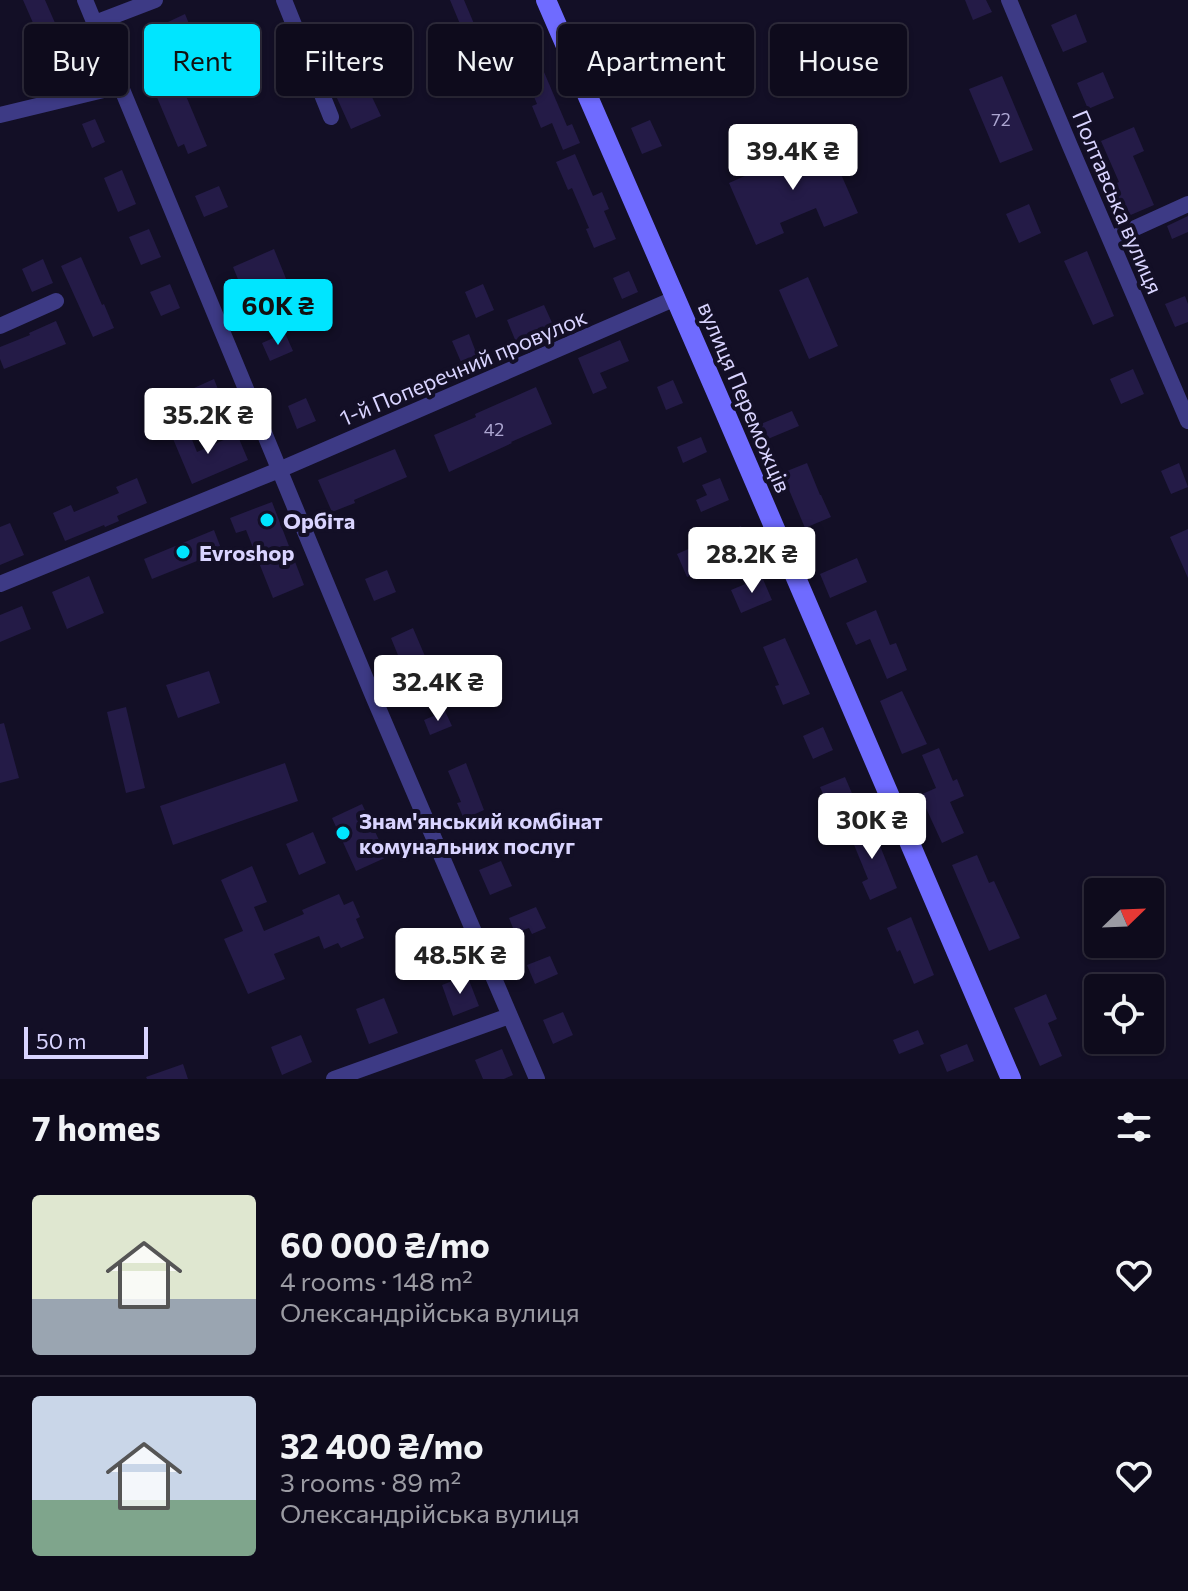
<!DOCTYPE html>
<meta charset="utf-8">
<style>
:root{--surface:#0e0b1c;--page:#171425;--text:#f1f3f6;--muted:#9b9ba3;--line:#2e2b3b;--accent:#00e5ff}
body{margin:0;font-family:Commissioner,sans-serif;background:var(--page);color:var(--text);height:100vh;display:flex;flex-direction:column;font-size:30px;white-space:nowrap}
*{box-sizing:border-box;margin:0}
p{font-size:26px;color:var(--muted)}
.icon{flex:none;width:44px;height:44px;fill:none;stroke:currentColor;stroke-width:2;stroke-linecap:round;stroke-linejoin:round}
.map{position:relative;height:1079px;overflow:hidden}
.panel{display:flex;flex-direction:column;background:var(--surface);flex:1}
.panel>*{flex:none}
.hud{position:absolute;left:24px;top:24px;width:1140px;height:72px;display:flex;gap:16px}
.needle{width:52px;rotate:67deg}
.fabs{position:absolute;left:1084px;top:878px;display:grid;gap:16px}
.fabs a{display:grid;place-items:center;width:80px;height:80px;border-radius:8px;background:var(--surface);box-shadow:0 2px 6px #0004,0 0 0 2px var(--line);font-size:40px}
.scale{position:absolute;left:24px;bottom:20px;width:124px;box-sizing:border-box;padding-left:8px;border:4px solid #d9d4ff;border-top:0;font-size:22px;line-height:28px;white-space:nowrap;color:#d9d4ff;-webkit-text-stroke:6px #130f26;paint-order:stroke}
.price{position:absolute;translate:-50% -68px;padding:0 18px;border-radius:8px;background:#fff;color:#222;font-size:26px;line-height:52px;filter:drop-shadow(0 2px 4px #0008)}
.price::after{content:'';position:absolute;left:50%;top:48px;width:24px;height:18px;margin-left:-12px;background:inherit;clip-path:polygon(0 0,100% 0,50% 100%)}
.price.active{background:var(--accent);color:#111}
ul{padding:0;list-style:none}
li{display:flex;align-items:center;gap:24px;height:200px;padding:0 32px}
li+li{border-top:2px solid var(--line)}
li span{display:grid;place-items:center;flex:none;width:224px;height:160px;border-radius:8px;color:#555}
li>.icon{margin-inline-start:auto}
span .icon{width:96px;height:96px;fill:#fffc;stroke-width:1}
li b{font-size:34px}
h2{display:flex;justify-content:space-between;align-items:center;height:96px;padding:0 32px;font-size:34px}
.chip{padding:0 28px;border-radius:8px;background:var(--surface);box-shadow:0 2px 6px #0004,0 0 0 2px var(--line);font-size:28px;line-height:72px}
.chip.active{background:var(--accent);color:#111}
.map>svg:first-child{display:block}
.building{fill:#241b47}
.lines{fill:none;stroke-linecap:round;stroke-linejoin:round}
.street{stroke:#3d3a85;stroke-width:16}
.secondary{stroke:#6f6bff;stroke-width:20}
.poi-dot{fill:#00e5ff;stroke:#130f26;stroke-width:3}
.labels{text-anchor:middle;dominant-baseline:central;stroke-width:8;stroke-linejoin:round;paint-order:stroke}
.number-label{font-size:18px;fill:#aca6d1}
.street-label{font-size:22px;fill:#d9d4ff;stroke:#130f26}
.poi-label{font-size:22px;font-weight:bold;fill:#d9d4ff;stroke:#130f26;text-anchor:start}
</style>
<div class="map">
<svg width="1188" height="1079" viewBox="0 0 1188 1079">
<rect width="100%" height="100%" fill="#130f26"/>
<path class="building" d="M 23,0 L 45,0 L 69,55 L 73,53 L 83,76 L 62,84 L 48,50 L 42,52 L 34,33 L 37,32 Z
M 450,0 L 464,0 L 480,38 L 454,49 L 446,30 L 460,24 Z
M 965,0 L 986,0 L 992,12 L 973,20 Z
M 185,14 L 197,43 L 180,50 L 168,22 Z
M 1076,14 L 1087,42 L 1063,52 L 1051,25 Z
M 656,55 L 664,74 L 642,83 L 634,64 Z
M 538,58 L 567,126 L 572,124 L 580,143 L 563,150 L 552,123 L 541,128 L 532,106 L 537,104 L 521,65 Z
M 356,63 L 381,116 L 351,129 L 327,76 Z
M 1103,72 L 1114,98 L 1088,109 L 1077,83 Z
M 1002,76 L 1033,150 L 1000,163 L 969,89 Z
M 181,84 L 207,146 L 188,154 L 184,144 L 178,147 L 156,95 Z
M 95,119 L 105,142 L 92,148 L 82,124 Z
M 650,120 L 662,146 L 642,154 L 631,128 Z
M 1134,127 L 1144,151 L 1133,156 L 1154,205 L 1126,217 L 1112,185 L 1119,182 L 1101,141 Z
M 826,140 L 858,213 L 824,227 L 816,208 L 780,223 L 784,233 L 756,245 L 729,183 Z
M 575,154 L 593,196 L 602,192 L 609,209 L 604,211 L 616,239 L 594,248 L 586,229 L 589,228 L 572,188 L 568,190 L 556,162 Z
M 122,170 L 136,204 L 118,212 L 104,178 Z
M 219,186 L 228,207 L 204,217 L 195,196 Z
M 1029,204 L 1041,233 L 1019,243 L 1006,214 Z
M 1188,216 L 1188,232 L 1172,239 L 1167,226 Z
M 149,229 L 161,257 L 141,265 L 129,237 Z
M 274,249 L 289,286 L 269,295 L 267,290 L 246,299 L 233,267 Z
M 1087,251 L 1114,316 L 1093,325 L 1064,261 Z
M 81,257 L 102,305 L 104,304 L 114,328 L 93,337 L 61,266 Z
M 43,259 L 53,283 L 32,292 L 22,269 Z
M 629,271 L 638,292 L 622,299 L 613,278 Z
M 808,277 L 838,346 L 809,359 L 779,290 Z
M 170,284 L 180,308 L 161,316 L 150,292 Z
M 483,284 L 494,310 L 476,318 L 465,292 Z
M 1185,296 L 1188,304 L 1188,322 L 1175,327 L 1165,304 Z
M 544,305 L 554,327 L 516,342 L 507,320 Z
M 56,321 L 66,344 L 4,369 L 0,359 L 0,347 L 30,335 L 29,333 Z
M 285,333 L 293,351 L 270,361 L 262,343 Z
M 469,334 L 477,355 L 461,362 L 452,341 Z
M 620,340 L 629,361 L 600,373 L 607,388 L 593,394 L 578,358 Z
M 1133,369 L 1144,394 L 1121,404 L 1110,379 Z
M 214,379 L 221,397 L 201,405 L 194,388 Z
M 673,380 L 683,403 L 666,410 L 657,387 Z
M 536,387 L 552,424 L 511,442 L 512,443 L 449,472 L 434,435 L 476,417 L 475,414 Z
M 306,398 L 316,421 L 297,429 L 288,406 Z
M 792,411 L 799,426 L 763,441 L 756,426 Z
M 187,427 L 197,452 L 237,434 L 248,460 L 192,484 L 171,434 Z
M 701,437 L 707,452 L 683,463 L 677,447 Z
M 395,449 L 407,477 L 354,500 L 355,503 L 332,512 L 318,480 Z
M 807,463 L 820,495 L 821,495 L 831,517 L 805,528 L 782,473 Z
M 1179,463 L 1188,487 L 1171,494 L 1161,471 Z
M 137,478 L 147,503 L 117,516 L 119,521 L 105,527 L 104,525 L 65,541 L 53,513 L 71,505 L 74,512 L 119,493 L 116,487 Z
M 720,478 L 729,500 L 701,512 L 696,500 L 707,495 L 702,485 Z
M 272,502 L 304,585 L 273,598 L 246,530 L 236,533 L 230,518 Z
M 10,523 L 24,555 L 0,565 L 0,527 Z
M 741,526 L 751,550 L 687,577 L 677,554 Z
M 1188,529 L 1188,578 L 1170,537 Z
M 214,530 L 222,551 L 152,579 L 144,559 Z
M 857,558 L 867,582 L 830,598 L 820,574 Z
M 387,570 L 396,592 L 374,601 L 365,579 Z
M 89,576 L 104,613 L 67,629 L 52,592 Z
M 762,577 L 772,600 L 741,613 L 731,590 Z
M 22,606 L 31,629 L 0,642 L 0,615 Z
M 876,610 L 890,645 L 896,643 L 907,670 L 887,679 L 870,639 L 856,645 L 846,623 Z
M 413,628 L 436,682 L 413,692 L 391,638 Z
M 785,638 L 810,694 L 783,705 L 775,686 L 779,685 L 763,647 Z
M 209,671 L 220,703 L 178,718 L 166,685 Z
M 902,691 L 927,744 L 902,754 L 880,701 Z
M 126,707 L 145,788 L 126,793 L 107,712 Z
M 445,711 L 452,726 L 430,735 L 424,720 Z
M 4,723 L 19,778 L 0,783 L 0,724 Z
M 823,727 L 833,750 L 813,759 L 803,736 Z
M 939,748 L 953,781 L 957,779 L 964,796 L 950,802 L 964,833 L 942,843 L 920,795 L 936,788 L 922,755 Z
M 285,763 L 298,801 L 173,845 L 160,806 Z
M 466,763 L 484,810 L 464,819 L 457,803 L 461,802 L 448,771 Z
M 845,777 L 854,798 L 829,808 L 820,787 Z
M 362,804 L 387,857 L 356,871 L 332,818 Z
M 870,821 L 897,888 L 870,900 L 862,882 L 868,879 L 848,830 Z
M 313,832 L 326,863 L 299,875 L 286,844 Z
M 977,855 L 989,883 L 994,881 L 1020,938 L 989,951 L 952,865 Z
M 501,861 L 512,886 L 490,895 L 479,870 Z
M 252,866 L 267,902 L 254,907 L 264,931 L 304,914 L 302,910 L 339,894 L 344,905 L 353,901 L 360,917 L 356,919 L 364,938 L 341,948 L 338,943 L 324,949 L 319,936 L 274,954 L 285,979 L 248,994 L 224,939 L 243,931 L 221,880 Z
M 536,907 L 546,928 L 532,934 L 529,928 L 515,933 L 509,918 Z
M 911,917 L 934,975 L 914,984 L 900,950 L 897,952 L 887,928 Z
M 550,956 L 558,974 L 535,984 L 527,965 Z
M 467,975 L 479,1006 L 453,1016 L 442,985 Z
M 1046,994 L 1057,1019 L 1048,1023 L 1062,1056 L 1040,1066 L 1014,1008 Z
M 384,998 L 398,1033 L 369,1044 L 356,1009 Z
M 563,1012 L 573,1035 L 553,1044 L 543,1020 Z
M 918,1030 L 924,1044 L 899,1054 L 893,1040 Z
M 301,1035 L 312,1062 L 282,1075 L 271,1047 Z
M 967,1044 L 974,1061 L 947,1072 L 940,1055 Z
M 502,1049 L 513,1075 L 504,1079 L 483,1079 L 475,1060 Z
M 183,1064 L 188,1079 L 147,1079 L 146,1077 Z"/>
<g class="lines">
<path class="street" d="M 85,0 L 373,696 L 537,1079
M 284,0 L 331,117
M 1009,0 L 1070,146 L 1188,421
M 95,23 L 155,0
M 0,115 L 120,86
M 1111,239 L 1188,204
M 0,326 L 56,301
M 0,584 L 279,470 L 676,298
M 334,1079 L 509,1016"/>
<path class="secondary" d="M 546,0 L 721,403 L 1011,1079"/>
</g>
<g class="poi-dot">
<circle cx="267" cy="520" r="8"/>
<circle cx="183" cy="552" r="8"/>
<circle cx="343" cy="833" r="8"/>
</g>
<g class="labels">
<g class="number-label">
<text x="1001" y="119">72</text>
<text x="494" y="429">42</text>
</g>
<g class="street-label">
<text transform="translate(1118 202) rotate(67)">Полтавська вулиця</text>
<text transform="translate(463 367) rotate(-23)">1-й Поперечний провулок</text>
<text transform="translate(745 397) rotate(67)">вулиця Переможців</text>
</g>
<g class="poi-label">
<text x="283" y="520">Орбіта</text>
<text x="199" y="552">Evroshop</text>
<text x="359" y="820">Знам'янський комбінат<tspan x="359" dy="25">комунальних послуг</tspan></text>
</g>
</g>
</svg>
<div class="fabs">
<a><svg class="needle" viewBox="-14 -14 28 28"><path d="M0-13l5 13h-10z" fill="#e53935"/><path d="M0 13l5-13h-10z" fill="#9b9ba3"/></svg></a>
<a><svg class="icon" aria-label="locate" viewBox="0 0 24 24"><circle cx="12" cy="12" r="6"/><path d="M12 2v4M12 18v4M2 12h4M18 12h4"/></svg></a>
</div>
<div class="scale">50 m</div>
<b class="price" style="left:793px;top:192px">39.4K ₴</b>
<b class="price active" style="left:278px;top:347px">60K ₴</b>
<b class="price" style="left:208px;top:456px">35.2K ₴</b>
<b class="price" style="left:752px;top:595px">28.2K ₴</b>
<b class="price" style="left:438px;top:723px">32.4K ₴</b>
<b class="price" style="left:872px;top:861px">30K ₴</b>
<b class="price" style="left:460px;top:996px">48.5K ₴</b>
<div class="hud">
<a class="chip">Buy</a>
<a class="chip active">Rent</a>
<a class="chip">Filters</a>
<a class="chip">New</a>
<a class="chip">Apartment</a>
<a class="chip">House</a>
</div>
</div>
<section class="panel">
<h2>7 homes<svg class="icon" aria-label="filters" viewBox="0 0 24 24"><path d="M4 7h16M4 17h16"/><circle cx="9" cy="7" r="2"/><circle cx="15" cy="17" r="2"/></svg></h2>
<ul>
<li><span style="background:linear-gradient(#dfe7d0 65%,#9aa5b1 0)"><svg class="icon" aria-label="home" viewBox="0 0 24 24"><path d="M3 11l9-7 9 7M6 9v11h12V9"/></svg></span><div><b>60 000 ₴/mo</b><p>4 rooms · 148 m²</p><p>Олександрійська вулиця</p></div><svg class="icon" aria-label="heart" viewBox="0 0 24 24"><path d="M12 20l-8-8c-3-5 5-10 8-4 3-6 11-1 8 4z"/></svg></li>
<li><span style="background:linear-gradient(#c9d6e8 65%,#7fa58c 0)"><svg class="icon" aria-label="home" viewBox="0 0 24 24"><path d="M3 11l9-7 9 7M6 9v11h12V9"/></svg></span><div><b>32 400 ₴/mo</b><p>3 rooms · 89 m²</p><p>Олександрійська вулиця</p></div><svg class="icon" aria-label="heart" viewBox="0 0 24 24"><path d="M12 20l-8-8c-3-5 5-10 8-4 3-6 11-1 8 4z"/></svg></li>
</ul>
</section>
